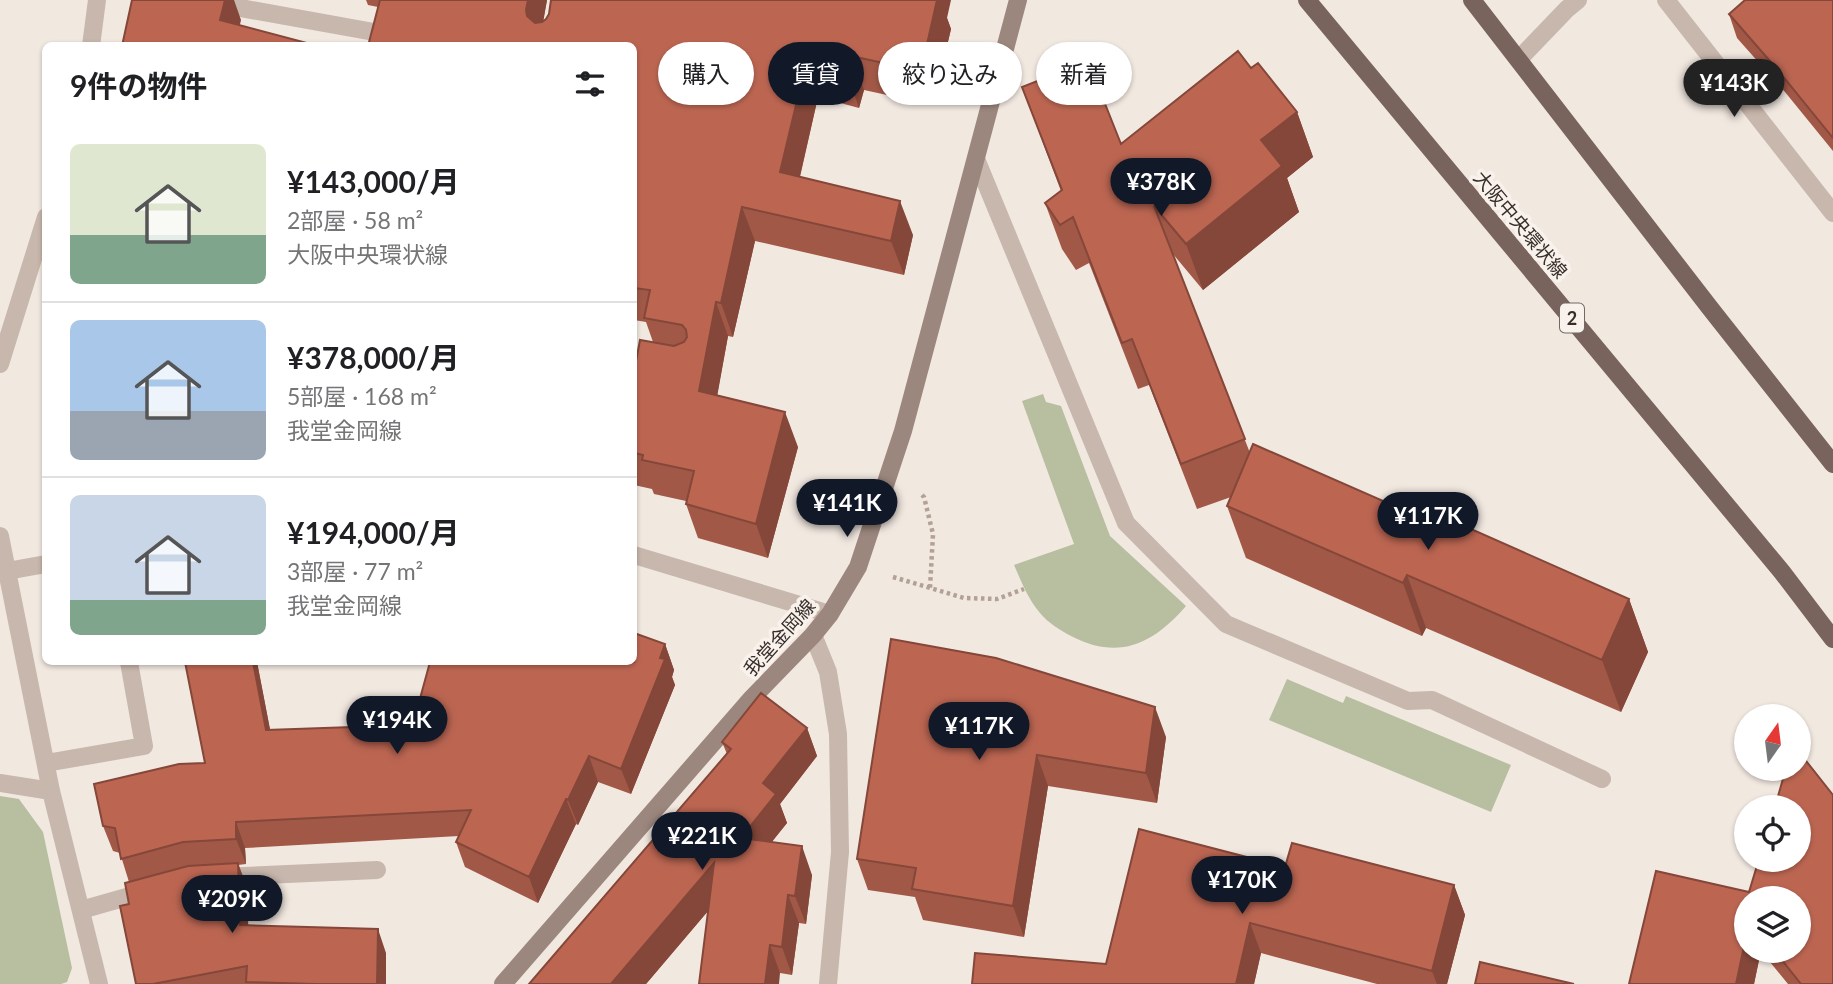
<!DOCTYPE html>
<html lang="ja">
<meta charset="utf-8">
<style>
:root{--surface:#fff;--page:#f6f6f6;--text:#202124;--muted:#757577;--line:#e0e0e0;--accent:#111827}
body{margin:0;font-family:Lato,"Noto Sans JP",sans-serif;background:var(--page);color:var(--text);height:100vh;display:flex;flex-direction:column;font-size:26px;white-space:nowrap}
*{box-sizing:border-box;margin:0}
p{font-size:23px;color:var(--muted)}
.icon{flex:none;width:38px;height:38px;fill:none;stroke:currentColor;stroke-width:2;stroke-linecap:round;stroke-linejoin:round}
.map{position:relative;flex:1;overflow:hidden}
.sheet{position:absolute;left:42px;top:42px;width:595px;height:623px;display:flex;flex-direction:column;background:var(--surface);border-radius:10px;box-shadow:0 2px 5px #0004}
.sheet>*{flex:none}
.guide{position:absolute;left:658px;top:42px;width:665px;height:63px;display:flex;gap:14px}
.needle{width:46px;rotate:14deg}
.tools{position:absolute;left:1734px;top:704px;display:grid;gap:14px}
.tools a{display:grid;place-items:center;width:77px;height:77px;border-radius:50%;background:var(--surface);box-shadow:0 2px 5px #0004;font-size:35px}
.price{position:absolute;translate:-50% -60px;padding:0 16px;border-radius:24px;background:var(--accent);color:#fff;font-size:23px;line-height:46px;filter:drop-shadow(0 2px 4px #0008)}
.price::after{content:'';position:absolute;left:50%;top:42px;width:21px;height:16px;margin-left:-10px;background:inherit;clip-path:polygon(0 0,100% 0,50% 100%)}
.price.current{background:#222;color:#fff}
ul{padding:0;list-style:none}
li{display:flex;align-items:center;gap:21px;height:175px;padding:0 28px}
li+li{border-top:2px solid var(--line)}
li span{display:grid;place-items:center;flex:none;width:196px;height:140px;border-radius:10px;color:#555}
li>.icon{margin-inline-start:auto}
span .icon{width:84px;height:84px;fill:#fffc;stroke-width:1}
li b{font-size:30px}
h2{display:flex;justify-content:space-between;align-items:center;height:84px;padding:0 28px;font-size:30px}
.chip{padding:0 24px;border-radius:32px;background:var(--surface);box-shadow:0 2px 5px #0004;font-size:24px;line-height:63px}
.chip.current{background:var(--accent);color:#fff}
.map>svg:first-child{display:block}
.green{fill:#b7bfa0}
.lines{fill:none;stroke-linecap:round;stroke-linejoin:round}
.path{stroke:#b4a196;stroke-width:4.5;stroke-dasharray:3.5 3.5;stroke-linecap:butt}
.service{stroke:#c8b7ac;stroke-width:18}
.minor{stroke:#c8b7ac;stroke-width:18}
.secondary{stroke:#9c877e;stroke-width:18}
.primary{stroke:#78645d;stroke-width:18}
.wall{fill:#a25847;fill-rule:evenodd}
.shaded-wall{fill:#844739}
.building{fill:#bc6652;stroke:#844739;stroke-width:2}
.labels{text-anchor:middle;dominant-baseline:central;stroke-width:7;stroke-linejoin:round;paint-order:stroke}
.shield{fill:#f9f2ec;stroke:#716964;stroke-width:2}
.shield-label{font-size:18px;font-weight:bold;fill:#372e2a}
.street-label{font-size:19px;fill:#372e2a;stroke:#f9f2ec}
</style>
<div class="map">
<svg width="1833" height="984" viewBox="0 0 1833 984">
<rect width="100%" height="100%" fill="#f1e8e0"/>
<path class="green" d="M 1043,394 L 1046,402 L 1061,406 L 1110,536 L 1186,606 C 1153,644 1119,661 1071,636 C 1060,630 1048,623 1040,613 C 1028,599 1022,583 1014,565 L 1074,544 L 1022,401 Z
M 1287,679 L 1343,703 L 1346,696 L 1511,765 L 1491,812 L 1269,720 Z
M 0,796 L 19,799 L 43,832 L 72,968 L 67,982 L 61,984 L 0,984 Z"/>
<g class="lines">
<path class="path" d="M 922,495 L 924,497 L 933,534 L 930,588
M 893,577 L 964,598 L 997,599 L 1024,589"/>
<path class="service" d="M 976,159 L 1126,523 L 1226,624 L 1408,701 L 1432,700 L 1602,779
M 634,555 L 830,614
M 7,571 L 46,564
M 46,763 L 144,746 L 129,662"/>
<path class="minor" d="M 196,0 L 374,32
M 1666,0 L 1833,213
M 91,46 L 97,0
M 1519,59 L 1567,9 L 1578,0
M 0,364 L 46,217
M 0,536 L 51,791 L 99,984
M 813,635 L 828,672 L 838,734 L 840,852 L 828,984
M 0,783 L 51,791
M 220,877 L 377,870
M 81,910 L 148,891"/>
<path class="secondary" d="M 503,984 L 752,698 L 813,635 L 830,614 L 858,567 L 903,431 L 1018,0"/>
<path class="primary" d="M 1307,0 L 1782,572 L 1833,639
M 1472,0 L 1710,308 L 1833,464"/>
</g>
<path class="wall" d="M 366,0 L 547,0 L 543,21 L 947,18 L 951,29 L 933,105 L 864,90 L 859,108 L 818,97 L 800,177 L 913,235 L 904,275 L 755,241 L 733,337 L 728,336 L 717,395 L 798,447 L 768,558 L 698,538 L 686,504 L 686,501 L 654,494 L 652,489 L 634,485 L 634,372 L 653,342 L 646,322 L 634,320 L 634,46 L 378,7 L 368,5 Z
M 1833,0 L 1833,151 L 1785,92 L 1737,38 L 1729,14 Z
M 1251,68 L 1297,112 L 1313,157 L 1287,178 L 1299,212 L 1203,290 L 1173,254 L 1250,453 L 1405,511 L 1401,498 L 1629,599 L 1648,652 L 1621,712 L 1426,628 L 1422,636 L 1246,558 L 1227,506 L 1231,497 L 1197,509 L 1149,385 L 1138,389 L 1089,263 L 1076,270 L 1062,249 L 1045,203 L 1061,191 L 1022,87 L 1121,144 Z
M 891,639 L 1166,737 L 1157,803 L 1048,786 L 1024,937 L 923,920 L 915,897 L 868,890 L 857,859 Z
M 665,644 L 674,670 L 672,677 L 675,685 L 631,794 L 598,782 L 578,825 L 576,824 L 538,903 L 465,867 L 456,842 L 459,836 L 245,848 L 246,864 L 238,865 L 247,887 L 248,926 L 386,953 L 386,984 L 136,984 L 129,904 L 129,882 L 120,853 L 113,851 L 103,826 L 205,763 L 185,662 L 257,662 L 270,730 L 353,727 L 415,717 Z
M 807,728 L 817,756 L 780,804 L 787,823 L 771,842 L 812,875 L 806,924 L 799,923 L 792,975 L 780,973 L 708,911 L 646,984 L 529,984 L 727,754 L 722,742 Z
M 1285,867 L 1454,885 L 1465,915 L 1447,984 L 1377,984 L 1261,953 L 1254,984 L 972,984 L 1106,964 Z
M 1749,892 L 1833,984 L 1788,984 L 1761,951 L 1754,984 L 1629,984 ZM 1746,898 L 1799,950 L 1746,950 Z"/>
<path class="shaded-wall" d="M 225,0 L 234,0 L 241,20 L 235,46 L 220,20 Z
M 528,0 L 547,0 L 539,46 L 527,16 L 526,10 Z
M 935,0 L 951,0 L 947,18 L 951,29 L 933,105 L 921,71 Z
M 851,56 L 864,90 L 859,108 L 847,73 Z
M 806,63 L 818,97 L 793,206 L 780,172 Z
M 1297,112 L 1313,157 L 1287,178 L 1299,212 L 1203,290 L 1186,244 L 1261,140 Z
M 900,201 L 913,235 L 904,275 L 891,241 Z
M 742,207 L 755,241 L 733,337 L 721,303 Z
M 716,302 L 728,336 L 712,425 L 699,391 Z
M 785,412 L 798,447 L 768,558 L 756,524 Z
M 1407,575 L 1426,628 L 1422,636 L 1403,583 Z
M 1629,599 L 1648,652 L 1621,712 L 1602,660 Z
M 665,644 L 674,670 L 672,677 L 675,685 L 631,794 L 621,769 Z
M 253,662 L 257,662 L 275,755 L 266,730 Z
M 1155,707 L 1166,737 L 1157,803 L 1146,773 Z
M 807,728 L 817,756 L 780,804 L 787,823 L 752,867 L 741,838 L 763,783 Z
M 1037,755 L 1048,786 L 1024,937 L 1013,906 Z
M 589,756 L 598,782 L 578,825 L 568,800 Z
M 566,799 L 576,824 L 538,903 L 529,877 Z
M 236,822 L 245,848 L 246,864 L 236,839 Z
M 802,846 L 812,875 L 806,924 L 795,896 Z
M 238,863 L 247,887 L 249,949 L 240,925 Z
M 714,863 L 725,891 L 646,984 L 611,984 Z
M 1454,885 L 1465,915 L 1447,984 L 1437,984 L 1432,971 Z
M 788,895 L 799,923 L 792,975 L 782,947 Z
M 1250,923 L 1261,953 L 1254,984 L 1236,984 Z
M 378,929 L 386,953 L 386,984 L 377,984 Z
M 1746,937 L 1746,950 L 1761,950 L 1754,984 L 1736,984 Z
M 770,945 L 780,973 L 779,984 L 765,984 Z"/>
<path class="building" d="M 132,0 L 225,0 L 220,20 L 318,46 L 122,46 Z
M 380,0 L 528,0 L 526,10 L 527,16 L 535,23 L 542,22 L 546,19 L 549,14 L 551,0 L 937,0 L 921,71 L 851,56 L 847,73 L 806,63 L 780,172 L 900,201 L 891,241 L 742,207 L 721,303 L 716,302 L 699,391 L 785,412 L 756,524 L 686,504 L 694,471 L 642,460 L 643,455 L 634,453 L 634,372 L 640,340 L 674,346 L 684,342 L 687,337 L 686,330 L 682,325 L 644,318 L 650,290 L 634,288 L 634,46 L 368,46 Z
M 1745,0 L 1833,0 L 1833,138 L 1776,68 L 1729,14 Z
M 1238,51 L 1251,68 L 1258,63 L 1297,112 L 1261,140 L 1282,166 L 1186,244 L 1154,206 L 1245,439 L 1181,464 L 1132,339 L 1122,343 L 1073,217 L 1060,225 L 1045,203 L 1062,190 L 1022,87 L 1088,61 L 1121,144 Z
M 1253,444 L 1415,515 L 1401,498 L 1629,599 L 1602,660 L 1407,575 L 1403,583 L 1227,506 Z
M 634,633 L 665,644 L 660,658 L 665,659 L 621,769 L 589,756 L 568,800 L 566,799 L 529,877 L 456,842 L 471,810 L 236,822 L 236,839 L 183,842 L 121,859 L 115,828 L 103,826 L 94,784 L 179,764 L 205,763 L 185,662 L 253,662 L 266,730 L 353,727 L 353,724 L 375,723 L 374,719 L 415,717 L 430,662 L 634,662 Z
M 891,639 L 996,658 L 1155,707 L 1146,773 L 1037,755 L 1013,906 L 912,889 L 916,868 L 857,859 Z
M 761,693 L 807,728 L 763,783 L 776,794 L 741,838 L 802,846 L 795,896 L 788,895 L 782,947 L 770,945 L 765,984 L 699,984 L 714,863 L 611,984 L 529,984 L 731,749 L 722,742 Z
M 1799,752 L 1833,795 L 1833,984 L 1801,984 L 1774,950 L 1799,950 L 1799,898 L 1746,898 L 1746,937 L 1736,984 L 1629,984 L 1656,871 L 1749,892 L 1759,859 L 1799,859 L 1799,807 L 1775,807 L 1786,768 L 1799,768 Z
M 1139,829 L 1285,867 L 1292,843 L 1454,885 L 1432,971 L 1250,923 L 1236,984 L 972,984 L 975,953 L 1106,964 Z
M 238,863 L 240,925 L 378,929 L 377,984 L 316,984 L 246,982 L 247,966 L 153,984 L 136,984 L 120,906 L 129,904 L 125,883 L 188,866 Z
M 1480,962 L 1574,984 L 1475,984 Z"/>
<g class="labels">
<rect class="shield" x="1560" y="303.5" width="24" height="29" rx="5"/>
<g class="shield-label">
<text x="1572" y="318">2</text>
</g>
<g class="street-label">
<text transform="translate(1521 224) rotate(50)">大阪中央環状線</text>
<text transform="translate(779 637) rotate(-48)">我堂金岡線</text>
</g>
</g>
</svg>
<div class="tools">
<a><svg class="needle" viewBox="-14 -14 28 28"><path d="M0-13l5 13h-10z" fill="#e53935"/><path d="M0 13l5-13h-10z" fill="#757577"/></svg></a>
<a><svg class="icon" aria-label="locate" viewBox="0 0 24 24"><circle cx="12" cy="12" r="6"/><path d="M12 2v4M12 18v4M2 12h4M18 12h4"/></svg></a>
<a><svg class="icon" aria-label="layers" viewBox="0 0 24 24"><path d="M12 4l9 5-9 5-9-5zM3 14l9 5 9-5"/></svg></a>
</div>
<b class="price current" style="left:1734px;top:119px">¥143K</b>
<b class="price" style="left:1161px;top:218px">¥378K</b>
<b class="price" style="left:847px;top:539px">¥141K</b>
<b class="price" style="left:1428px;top:552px">¥117K</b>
<b class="price" style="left:397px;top:756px">¥194K</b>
<b class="price" style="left:979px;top:762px">¥117K</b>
<b class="price" style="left:702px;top:872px">¥221K</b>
<b class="price" style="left:1242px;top:916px">¥170K</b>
<b class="price" style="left:232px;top:935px">¥209K</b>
<div class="guide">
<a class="chip">購入</a>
<a class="chip current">賃貸</a>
<a class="chip">絞り込み</a>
<a class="chip">新着</a>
</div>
<section class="sheet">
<h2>9件の物件<svg class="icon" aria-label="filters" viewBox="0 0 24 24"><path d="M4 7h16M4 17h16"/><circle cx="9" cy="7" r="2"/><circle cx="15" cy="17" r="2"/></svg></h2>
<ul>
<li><span style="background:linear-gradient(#dfe7d0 65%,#7fa58c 0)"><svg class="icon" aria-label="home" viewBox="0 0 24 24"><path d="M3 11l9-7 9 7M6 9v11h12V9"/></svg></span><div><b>¥143,000/月</b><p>2部屋 · 58 m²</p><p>大阪中央環状線</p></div></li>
<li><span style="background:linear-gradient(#a9c7e8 65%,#9aa5b1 0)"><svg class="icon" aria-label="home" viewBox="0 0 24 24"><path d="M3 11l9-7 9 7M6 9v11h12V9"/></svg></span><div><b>¥378,000/月</b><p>5部屋 · 168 m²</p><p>我堂金岡線</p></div></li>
<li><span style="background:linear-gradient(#c9d6e8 75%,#7fa58c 0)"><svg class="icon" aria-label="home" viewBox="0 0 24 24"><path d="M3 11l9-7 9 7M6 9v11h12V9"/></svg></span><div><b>¥194,000/月</b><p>3部屋 · 77 m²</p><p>我堂金岡線</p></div></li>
</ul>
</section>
</div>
